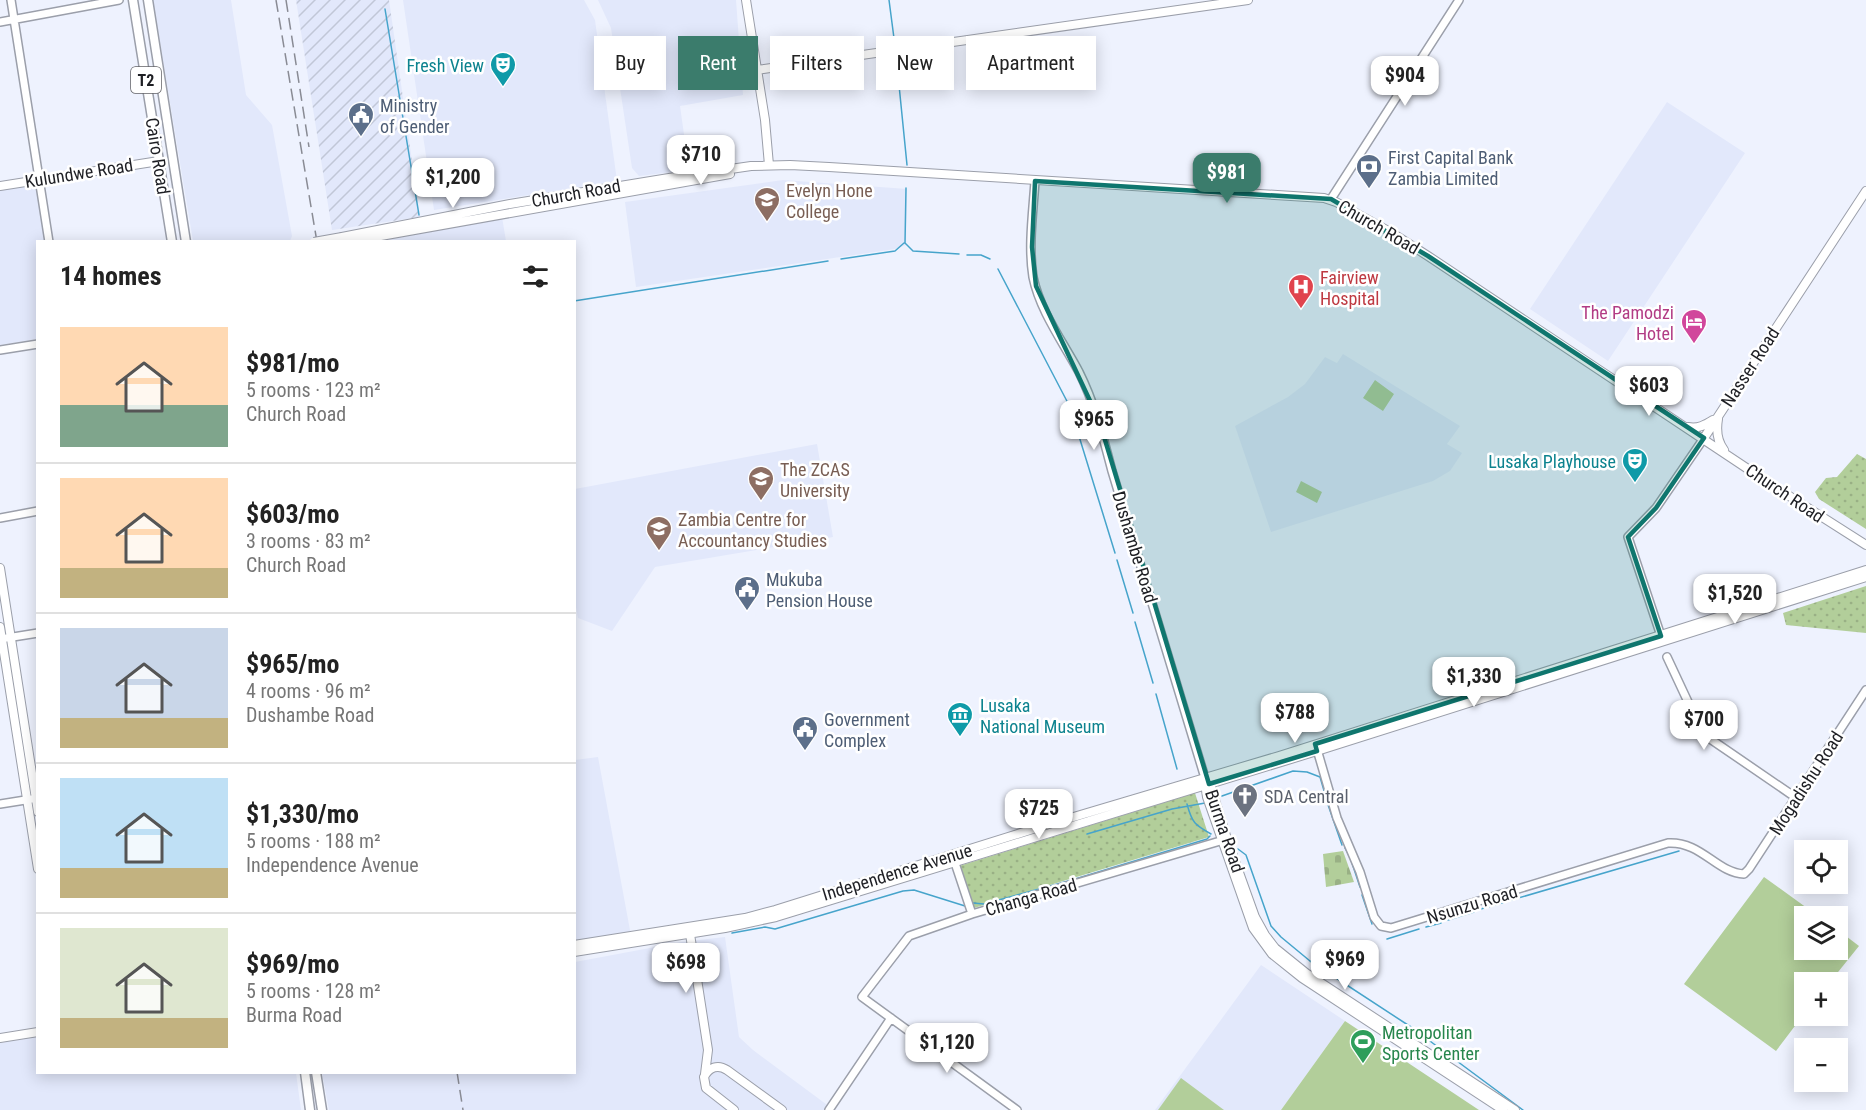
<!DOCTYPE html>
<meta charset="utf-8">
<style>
:root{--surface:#fff;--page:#f2f2f2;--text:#222;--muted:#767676;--line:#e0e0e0;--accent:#3b7c6c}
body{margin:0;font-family:"Roboto Condensed",sans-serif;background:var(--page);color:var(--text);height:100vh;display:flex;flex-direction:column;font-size:22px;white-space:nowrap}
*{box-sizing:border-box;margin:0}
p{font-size:20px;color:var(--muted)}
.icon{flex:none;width:33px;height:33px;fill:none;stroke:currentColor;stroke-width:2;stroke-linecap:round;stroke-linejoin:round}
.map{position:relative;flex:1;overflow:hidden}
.side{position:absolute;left:36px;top:240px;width:540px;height:834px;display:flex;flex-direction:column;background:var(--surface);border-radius:0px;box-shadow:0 3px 15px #0003}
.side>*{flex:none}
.guide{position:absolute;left:594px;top:36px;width:570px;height:54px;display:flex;gap:12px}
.fabs{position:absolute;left:1794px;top:840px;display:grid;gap:12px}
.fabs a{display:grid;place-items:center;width:54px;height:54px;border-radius:0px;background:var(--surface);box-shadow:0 3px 15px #0003;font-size:30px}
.price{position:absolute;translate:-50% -51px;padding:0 14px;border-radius:12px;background:#fff;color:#222;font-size:20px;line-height:39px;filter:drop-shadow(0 2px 3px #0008)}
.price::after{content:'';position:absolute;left:50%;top:36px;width:18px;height:14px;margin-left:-9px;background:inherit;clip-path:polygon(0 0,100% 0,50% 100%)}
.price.active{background:var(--accent);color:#fff}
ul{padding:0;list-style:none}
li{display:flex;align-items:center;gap:18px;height:150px;padding:0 24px}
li+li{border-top:2px solid var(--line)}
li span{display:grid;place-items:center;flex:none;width:168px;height:120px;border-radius:0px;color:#555}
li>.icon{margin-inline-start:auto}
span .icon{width:72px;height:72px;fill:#fffc;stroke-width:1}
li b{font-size:26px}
h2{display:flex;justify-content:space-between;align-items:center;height:72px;padding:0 24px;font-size:26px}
.chip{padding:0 21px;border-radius:0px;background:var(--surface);box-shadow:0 3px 15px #0003;font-size:21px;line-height:54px}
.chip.active{background:var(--accent);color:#fff}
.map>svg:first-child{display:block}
.built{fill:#e2e8fb}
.industrial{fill:url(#industrial-furrows)}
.grass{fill:url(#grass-dots)}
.cemetery{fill:url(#cemetery-stones)}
.garden{fill:#b2ce9a}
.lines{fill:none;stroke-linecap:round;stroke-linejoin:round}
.stream{stroke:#46a4cb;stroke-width:1.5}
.tertiary-casing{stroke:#9b9faa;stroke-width:10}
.secondary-casing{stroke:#9b9faa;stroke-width:10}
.primary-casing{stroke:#9b9faa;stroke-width:11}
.tertiary{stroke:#fff;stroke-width:7}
.secondary{stroke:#fff;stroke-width:8}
.primary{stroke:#fff;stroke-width:8}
.rail{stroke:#898b94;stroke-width:1.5;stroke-dasharray:12 6;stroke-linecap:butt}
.secondary-bridge-casing{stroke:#9b9faa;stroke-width:10;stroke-linecap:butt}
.secondary-bridge{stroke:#fff;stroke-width:8}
.marked{fill:#0f766e;fill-opacity:0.2;stroke:#0f766e;stroke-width:4.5;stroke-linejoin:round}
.labels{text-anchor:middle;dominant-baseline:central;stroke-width:5;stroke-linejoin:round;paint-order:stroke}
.shield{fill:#fff;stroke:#626266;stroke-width:1.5}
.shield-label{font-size:16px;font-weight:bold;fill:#1e1f24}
.culture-label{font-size:18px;fill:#0d838f;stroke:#fff;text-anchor:end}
.service-label{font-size:18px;fill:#4e5e75;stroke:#fff;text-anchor:start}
.street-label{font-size:18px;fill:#1e1f24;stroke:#fff}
.education-label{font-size:18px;fill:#785e54;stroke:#fff;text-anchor:start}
.health-label{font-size:18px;fill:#be3a42;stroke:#fff;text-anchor:start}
.hotel-label{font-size:18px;fill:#b23c85;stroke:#fff;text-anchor:end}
.worship-label{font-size:18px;fill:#5b616d;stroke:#fff;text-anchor:start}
.leisure-label{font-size:18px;fill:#27864d;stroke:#fff;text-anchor:start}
</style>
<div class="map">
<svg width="1866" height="1110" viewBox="0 0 1866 1110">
<defs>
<pattern id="industrial-furrows" width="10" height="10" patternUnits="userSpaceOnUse" patternTransform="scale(1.5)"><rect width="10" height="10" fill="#e2e8fb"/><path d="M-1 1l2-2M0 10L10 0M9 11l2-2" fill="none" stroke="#c1c7d7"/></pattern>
<pattern id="grass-dots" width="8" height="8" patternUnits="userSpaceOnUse" patternTransform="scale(1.5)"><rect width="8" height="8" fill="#b2ce9a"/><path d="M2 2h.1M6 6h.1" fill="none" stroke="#99b085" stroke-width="1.8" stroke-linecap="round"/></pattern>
<pattern id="cemetery-stones" width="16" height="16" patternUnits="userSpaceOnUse" patternTransform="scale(1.5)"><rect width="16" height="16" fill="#b2ce9a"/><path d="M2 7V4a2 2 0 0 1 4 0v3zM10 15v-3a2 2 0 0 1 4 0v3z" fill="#99b085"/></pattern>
</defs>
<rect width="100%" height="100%" fill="#eef2fe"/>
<path class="built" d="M 153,0 L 231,0 L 246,95 L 272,125 L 292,236 L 290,241 L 193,241 Z
M 403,0 L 584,0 L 595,20 L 617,181 L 434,210 Z
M 598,0 L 736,0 L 743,95 L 680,106 L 689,170 L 639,176 L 632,168 L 611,28 Z
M 1667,102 L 1745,153 L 1608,361 L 1530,309 Z
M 783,180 L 907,189 L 906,245 L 895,249 L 636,287 L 625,202 Z
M 37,183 L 46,241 L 38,242 L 37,339 L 0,345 L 0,189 Z
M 502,217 L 506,241 L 364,242 Z
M 1343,354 L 1460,426 L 1447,444 L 1462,453 L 1450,471 L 1433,481 L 1271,532 L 1235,426 L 1288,397 L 1305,384 L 1325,357 L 1337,363 Z
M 817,444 L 833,537 L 655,567 L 612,631 L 578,618 L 574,597 L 575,489 Z
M 598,757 L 632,941 L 575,945 L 575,760 Z
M 725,937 L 739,1037 L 753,1050 L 834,1110 L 329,1110 L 322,1073 L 574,1072 L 575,962 L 682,942 Z
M 1261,965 L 1345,1021 L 1281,1110 L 1155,1110 Z
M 37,1037 L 38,1072 L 296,1073 L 301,1110 L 0,1110 L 0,1043 Z"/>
<path class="industrial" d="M 296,0 L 389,0 L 420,217 L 332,230 Z"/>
<path class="grass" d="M 1857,454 L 1866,459 L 1866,529 L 1819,499 L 1815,492 L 1826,478 L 1837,477 Z
M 1866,586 L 1866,633 L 1786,625 L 1783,613 Z
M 1195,793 L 1209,837 L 974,908 L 959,866 Z"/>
<path class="cemetery" d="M 1343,851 L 1354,882 L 1326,887 L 1323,854 Z"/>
<path class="garden" d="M 1375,380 L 1394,394 L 1383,411 L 1363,398 Z
M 1301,481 L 1322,492 L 1317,503 L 1296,492 Z
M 1764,877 L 1818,916 L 1804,916 L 1804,950 L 1838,950 L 1838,930 L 1859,946 L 1830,982 L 1804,982 L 1804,1014 L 1776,1051 L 1684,984 Z
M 1345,1021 L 1479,1110 L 1281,1110 Z
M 1181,1078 L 1224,1110 L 1158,1110 Z"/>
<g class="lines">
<path class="stream" d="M 889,0 L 895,46
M 385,9 L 419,215
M 896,55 L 907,165
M 906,188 L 905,243 L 913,251 L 959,254
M 967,255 L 981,255 L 990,259
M 841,259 L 895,251 L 904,243
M 998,269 L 1070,407 L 1115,553
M 574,301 L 828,261
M 1117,560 L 1133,613
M 1135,622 L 1153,683
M 1156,694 L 1177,769
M 1222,796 L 1293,771 L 1307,772 L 1320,777 L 1325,794
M 1326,799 L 1342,845
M 1187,804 C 1192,823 1195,825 1211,834
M 1087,834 L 1172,809 L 1205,803
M 1345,848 L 1349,855
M 1238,849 L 1246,855 L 1271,926 L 1281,937 L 1310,961 L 1411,1027 L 1523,1110
M 1351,860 L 1360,887
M 1362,895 L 1372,924
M 973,903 L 984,904 L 1072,880 L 1207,839 L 1210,836
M 1481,909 L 1679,851
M 1448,920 L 1474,912
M 1426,927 L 1441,923
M 732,933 L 765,927 L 775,929 L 903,891 L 914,890 L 965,906
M 1387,939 L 1419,929"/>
<defs>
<path id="tertiary" d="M 11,0 L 49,242
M 0,22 L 119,0
M 1035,181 C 1033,212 1028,246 1033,277 C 1040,311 1063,342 1079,372 C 1095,404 1103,437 1112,471 L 1205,778
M 1331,199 L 1459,0
M 0,350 L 38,344
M 0,518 L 38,511
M 1661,636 L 1628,537 L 1656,508 L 1704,438
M 0,639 L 38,633
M 1667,657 L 1703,734 L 1795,797
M 1316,746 L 1337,818 L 1360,872 L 1374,917 L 1381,926 L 1391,928 L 1668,843 C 1701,841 1717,873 1744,874 L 1749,869 L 1866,690
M 0,804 L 38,798
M 954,860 L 972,914
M 829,1110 L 891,1018
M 1017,1110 L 862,997 L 909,936 L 972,914 L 1227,839"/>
<path id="secondary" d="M 746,0 L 765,120 L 769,165
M 757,70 L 1248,0
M 0,186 L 159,161
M 342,237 L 510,204 L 669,178 L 751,166 L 790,165 L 829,167 L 1324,198 L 1336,202 L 1392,233 L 1428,256 L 1772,485 L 1866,545
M 347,242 L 730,174
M 1718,419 C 1716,431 1717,441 1724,450
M 1688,427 C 1698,429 1705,425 1713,420
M 1704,438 L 1866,191
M 0,568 L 38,812
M 0,627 L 38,869
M 1207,782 L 1211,787 L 1227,839 L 1255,917 L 1265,935 L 1275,948 L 1306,973 L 1515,1110
M 1205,783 L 1207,797 L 1253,928 L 1272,954 L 1302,978 L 1503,1110
M 690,934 L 708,1050 L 705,1074
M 574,945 L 745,918 L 775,910 L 1040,827 L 1279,756 L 1866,570
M 574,952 L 725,928 L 776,917 L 1317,751 L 1866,577
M 0,1038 L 38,1032
M 734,1110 L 706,1088 L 704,1077 C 709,1067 718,1064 727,1070 L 782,1110"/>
<path id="primary" d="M 133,0 L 172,242
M 148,0 L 186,242
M 305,1072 L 310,1110
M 316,1072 L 322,1110"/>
</defs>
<use href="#tertiary" class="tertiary-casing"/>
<use href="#secondary" class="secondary-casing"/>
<use href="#primary" class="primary-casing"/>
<use href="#tertiary" class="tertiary"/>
<use href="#secondary" class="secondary"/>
<use href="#primary" class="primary"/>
<path class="rail" d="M 276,0 L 317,242
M 286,0 L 309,147
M 457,1072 L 463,1110"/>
<defs>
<path id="secondary-bridge" d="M 314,242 L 342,237"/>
</defs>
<use href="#secondary-bridge" class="secondary-bridge-casing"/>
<use href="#secondary-bridge" class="secondary-bridge"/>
</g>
<path class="marked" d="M 1035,181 L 1331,199 L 1428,256 L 1704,438 L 1656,508 L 1628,537 L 1661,636 L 1315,744 L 1317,751 L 1209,784 L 1099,420 L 1036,286 L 1032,247 Z"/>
<defs>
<symbol id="theatre-pin" viewBox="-11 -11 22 30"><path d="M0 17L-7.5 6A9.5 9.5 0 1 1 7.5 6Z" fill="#0f9aa8" stroke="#fff"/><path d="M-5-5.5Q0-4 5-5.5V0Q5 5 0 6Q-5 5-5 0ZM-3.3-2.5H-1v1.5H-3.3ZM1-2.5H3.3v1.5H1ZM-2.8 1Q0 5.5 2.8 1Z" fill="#fff"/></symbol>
<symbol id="civic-pin" viewBox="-11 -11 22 30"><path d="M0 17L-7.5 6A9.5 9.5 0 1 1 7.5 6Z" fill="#5c6f8a" stroke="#fff"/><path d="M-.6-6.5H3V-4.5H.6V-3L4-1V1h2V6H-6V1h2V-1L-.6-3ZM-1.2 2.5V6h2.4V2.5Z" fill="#fff"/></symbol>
<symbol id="bank-pin" viewBox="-11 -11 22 30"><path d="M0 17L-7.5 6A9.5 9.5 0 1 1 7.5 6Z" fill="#5c6f8a" stroke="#fff"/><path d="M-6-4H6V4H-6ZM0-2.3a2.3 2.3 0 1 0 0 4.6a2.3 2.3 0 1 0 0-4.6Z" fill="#fff"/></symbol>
<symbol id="university-pin" viewBox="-11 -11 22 30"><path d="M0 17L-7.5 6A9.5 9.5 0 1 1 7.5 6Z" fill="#8d6e63" stroke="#fff"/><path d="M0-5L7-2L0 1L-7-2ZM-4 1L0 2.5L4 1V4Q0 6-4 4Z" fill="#fff"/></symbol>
<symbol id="hospital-pin" viewBox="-11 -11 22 30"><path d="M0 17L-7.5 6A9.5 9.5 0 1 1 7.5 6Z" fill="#e0444e" stroke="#fff"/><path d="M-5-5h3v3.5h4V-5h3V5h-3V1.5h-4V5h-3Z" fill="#fff"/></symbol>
<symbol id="hotel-pin" viewBox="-11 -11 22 30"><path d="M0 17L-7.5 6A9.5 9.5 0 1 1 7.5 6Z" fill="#d1479c" stroke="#fff"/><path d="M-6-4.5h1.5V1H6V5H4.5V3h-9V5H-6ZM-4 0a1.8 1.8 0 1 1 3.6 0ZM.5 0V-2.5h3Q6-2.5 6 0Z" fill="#fff"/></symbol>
<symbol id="museum-pin" viewBox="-11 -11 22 30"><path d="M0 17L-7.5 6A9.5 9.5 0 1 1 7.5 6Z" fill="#0f9aa8" stroke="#fff"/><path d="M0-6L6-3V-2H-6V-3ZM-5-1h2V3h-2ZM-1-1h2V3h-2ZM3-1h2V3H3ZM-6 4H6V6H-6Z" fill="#fff"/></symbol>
<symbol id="church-pin" viewBox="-11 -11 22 30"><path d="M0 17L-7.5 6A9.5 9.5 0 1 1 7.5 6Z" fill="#6b7280" stroke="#fff"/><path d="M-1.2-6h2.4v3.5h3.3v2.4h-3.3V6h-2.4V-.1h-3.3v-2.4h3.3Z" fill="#fff"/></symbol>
<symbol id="stadium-pin" viewBox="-11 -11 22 30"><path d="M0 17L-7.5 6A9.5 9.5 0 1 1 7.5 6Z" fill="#2e9e5b" stroke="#fff"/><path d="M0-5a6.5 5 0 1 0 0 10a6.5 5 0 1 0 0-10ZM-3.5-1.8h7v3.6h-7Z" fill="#fff"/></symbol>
</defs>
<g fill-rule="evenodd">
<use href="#theatre-pin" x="488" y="50" width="30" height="40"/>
<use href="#civic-pin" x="346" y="100" width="30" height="40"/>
<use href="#bank-pin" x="1354" y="152" width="30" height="40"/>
<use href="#university-pin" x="752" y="185" width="30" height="40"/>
<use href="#hospital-pin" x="1286" y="272" width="30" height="40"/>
<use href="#hotel-pin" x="1679" y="307" width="30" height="40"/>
<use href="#theatre-pin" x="1620" y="446" width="30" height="40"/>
<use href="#university-pin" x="746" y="464" width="30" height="40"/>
<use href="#university-pin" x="644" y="514" width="30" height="40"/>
<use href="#civic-pin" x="732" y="574" width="30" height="40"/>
<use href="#museum-pin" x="945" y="700" width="30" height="40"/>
<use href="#civic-pin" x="790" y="714" width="30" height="40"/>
<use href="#church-pin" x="1230" y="781" width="30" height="40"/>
<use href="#stadium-pin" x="1348" y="1027" width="30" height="40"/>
</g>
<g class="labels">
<rect class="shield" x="131" y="67" width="30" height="26" rx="4.5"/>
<g class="shield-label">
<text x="146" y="80">T2</text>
</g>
<g class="culture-label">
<text x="484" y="65">Fresh View</text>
<text x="1616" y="461">Lusaka Playhouse</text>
<text x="980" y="705" text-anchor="start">Lusaka<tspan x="980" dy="21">National Museum</tspan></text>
</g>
<g class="service-label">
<text x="380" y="105">Ministry<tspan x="380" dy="21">of Gender</tspan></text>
<text x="1388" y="157">First Capital Bank<tspan x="1388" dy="21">Zambia Limited</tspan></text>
<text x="766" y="579">Mukuba<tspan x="766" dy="21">Pension House</tspan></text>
<text x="824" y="719">Government<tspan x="824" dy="21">Complex</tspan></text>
</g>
<g class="street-label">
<text transform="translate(158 156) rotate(81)">Cairo Road</text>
<text transform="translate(79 173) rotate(-9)">Kulundwe Road</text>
<text transform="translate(576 193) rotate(-10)">Church Road</text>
<text transform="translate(1379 227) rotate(30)">Church Road</text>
<text transform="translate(1750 367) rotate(-57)">Nasser Road</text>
<text transform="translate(1785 493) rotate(34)">Church Road</text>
<text transform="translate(1135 547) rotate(73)">Dushambe Road</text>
<text transform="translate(1806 783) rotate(-57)">Mogadishu Road</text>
<text transform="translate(1225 831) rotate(71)">Burma Road</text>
<text transform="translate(897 872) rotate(-17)">Independence Avenue</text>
<text transform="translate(1031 897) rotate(-16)">Changa Road</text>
<text transform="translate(1472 904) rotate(-17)">Nsunzu Road</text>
</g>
<g class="education-label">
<text x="786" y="190">Evelyn Hone<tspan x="786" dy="21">College</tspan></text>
<text x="780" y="469">The ZCAS<tspan x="780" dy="21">University</tspan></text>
<text x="678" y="519">Zambia Centre for<tspan x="678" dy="21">Accountancy Studies</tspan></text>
</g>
<g class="health-label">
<text x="1320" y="277">Fairview<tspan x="1320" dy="21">Hospital</tspan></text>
</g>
<g class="hotel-label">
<text x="1674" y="312">The Pamodzi<tspan x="1674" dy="21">Hotel</tspan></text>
</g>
<g class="worship-label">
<text x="1264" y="796">SDA Central</text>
</g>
<g class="leisure-label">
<text x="1382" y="1032">Metropolitan<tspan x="1382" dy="21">Sports Center</tspan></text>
</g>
</g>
</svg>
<div class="fabs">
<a><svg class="icon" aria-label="locate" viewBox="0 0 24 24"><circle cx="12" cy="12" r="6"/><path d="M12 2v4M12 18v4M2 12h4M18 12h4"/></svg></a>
<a><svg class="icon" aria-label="layers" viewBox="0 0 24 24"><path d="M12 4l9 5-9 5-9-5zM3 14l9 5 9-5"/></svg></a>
<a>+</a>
<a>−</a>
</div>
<b class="price" style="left:1405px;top:107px">$904</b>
<b class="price" style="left:701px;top:186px">$710</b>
<b class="price active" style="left:1227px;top:204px">$981</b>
<b class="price" style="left:453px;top:209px">$1,200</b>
<b class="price" style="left:1649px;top:417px">$603</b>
<b class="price" style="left:1094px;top:451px">$965</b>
<b class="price" style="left:1735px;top:625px">$1,520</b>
<b class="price" style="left:1474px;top:708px">$1,330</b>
<b class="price" style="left:1295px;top:744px">$788</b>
<b class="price" style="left:1704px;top:751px">$700</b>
<b class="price" style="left:1039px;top:840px">$725</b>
<b class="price" style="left:1345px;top:991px">$969</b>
<b class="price" style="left:686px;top:994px">$698</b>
<b class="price" style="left:947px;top:1074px">$1,120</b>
<div class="guide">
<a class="chip">Buy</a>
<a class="chip active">Rent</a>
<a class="chip">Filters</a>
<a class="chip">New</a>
<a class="chip">Apartment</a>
</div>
<section class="side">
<h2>14 homes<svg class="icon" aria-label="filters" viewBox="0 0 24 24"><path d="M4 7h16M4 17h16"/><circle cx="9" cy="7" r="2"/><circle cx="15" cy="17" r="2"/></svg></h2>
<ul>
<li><span style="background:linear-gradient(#ffd9b3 65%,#7fa58c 0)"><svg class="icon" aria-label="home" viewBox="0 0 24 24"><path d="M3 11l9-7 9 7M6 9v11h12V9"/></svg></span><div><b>$981/mo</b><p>5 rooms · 123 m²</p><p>Church Road</p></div></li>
<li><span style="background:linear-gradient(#ffd9b3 75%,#c2b280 0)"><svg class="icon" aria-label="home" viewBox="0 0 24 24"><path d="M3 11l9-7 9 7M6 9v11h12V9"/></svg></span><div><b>$603/mo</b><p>3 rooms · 83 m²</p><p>Church Road</p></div></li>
<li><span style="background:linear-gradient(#c9d6e8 75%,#c2b280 0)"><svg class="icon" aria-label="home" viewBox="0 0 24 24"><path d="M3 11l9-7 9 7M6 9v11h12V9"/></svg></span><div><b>$965/mo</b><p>4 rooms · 96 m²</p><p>Dushambe Road</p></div></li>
<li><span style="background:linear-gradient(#bfe0f5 75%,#c2b280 0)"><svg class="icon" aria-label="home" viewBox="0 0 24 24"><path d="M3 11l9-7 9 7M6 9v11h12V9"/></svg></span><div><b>$1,330/mo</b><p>5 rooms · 188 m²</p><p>Independence Avenue</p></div></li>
<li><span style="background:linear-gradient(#dfe7d0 75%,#c2b280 0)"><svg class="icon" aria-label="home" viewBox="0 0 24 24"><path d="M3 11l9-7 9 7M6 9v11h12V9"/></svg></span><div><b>$969/mo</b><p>5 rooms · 128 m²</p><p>Burma Road</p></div></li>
</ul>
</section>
</div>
